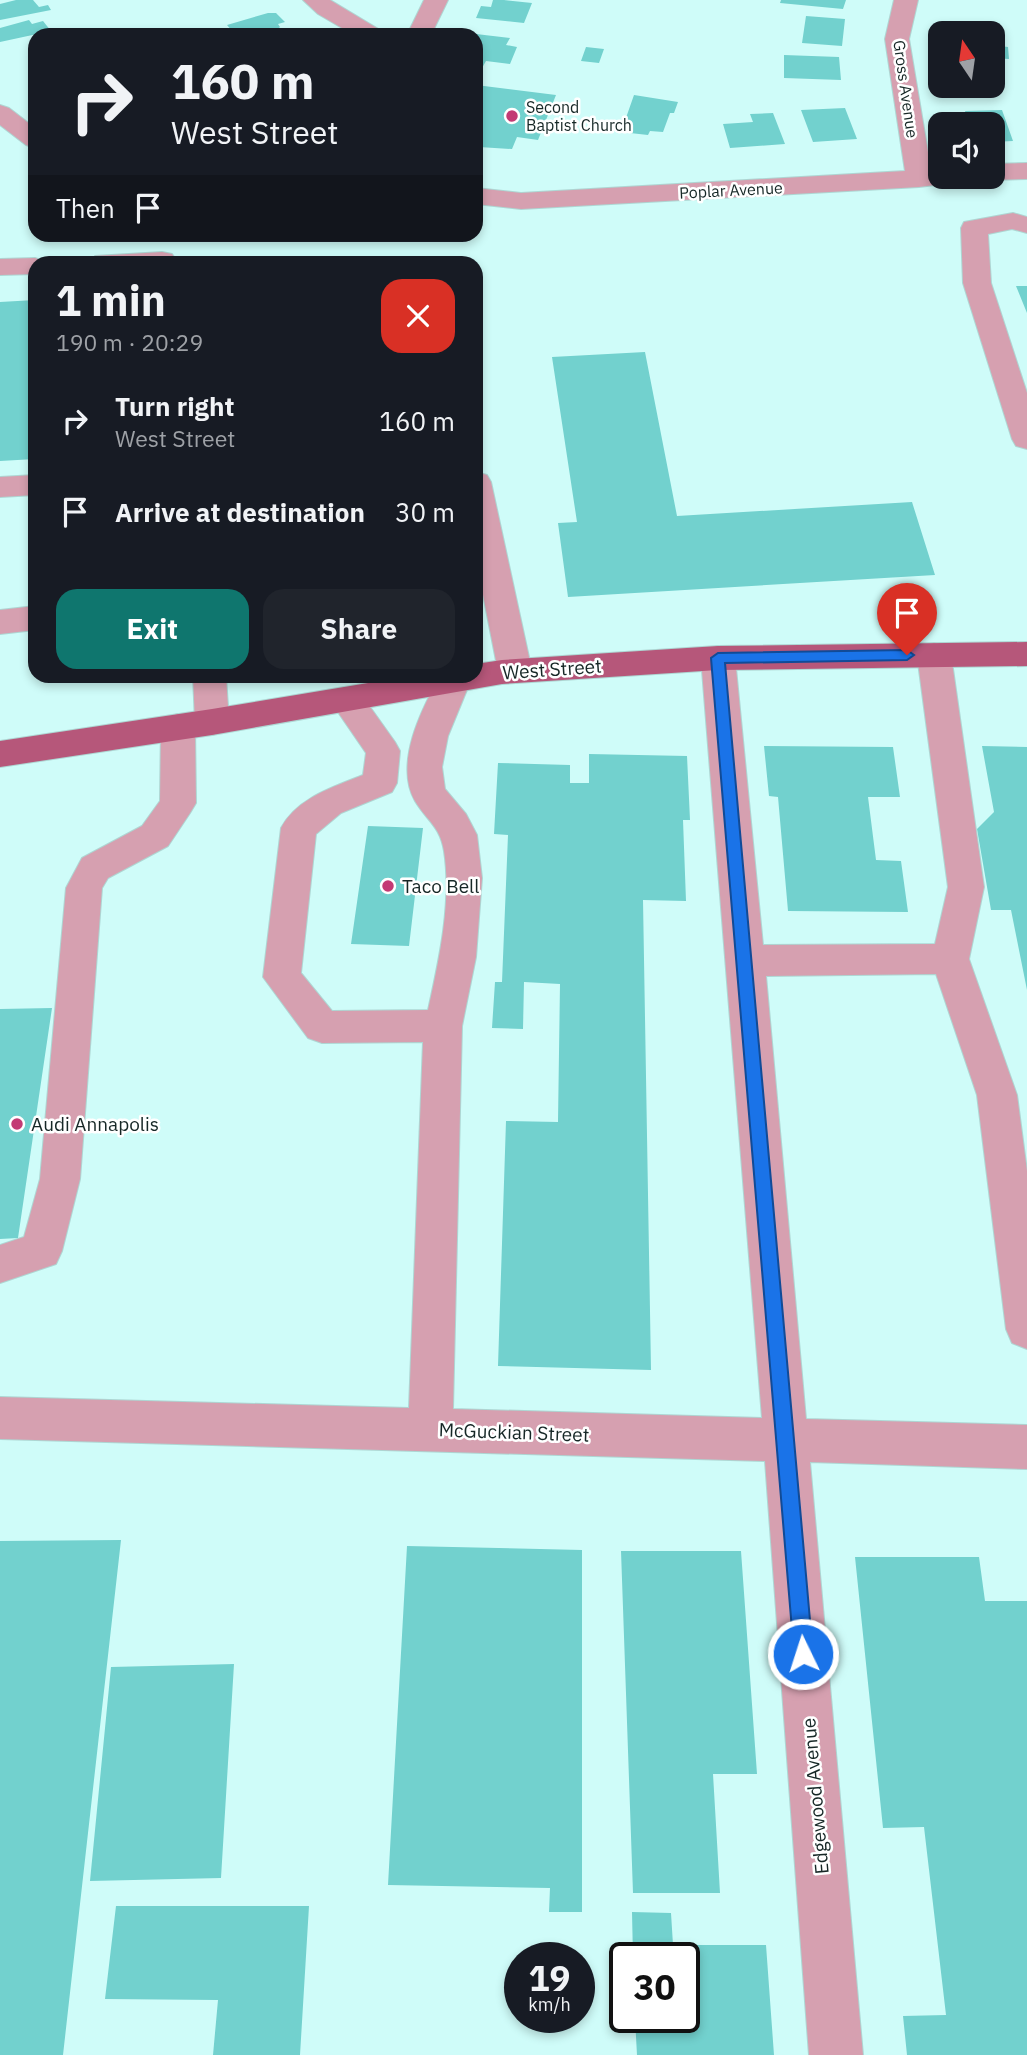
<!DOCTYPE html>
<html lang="en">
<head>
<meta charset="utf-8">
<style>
	:root { --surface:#171b24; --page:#20242c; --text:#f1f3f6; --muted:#9ea1a6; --accent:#0f766e }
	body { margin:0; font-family:"IBM Plex Sans",sans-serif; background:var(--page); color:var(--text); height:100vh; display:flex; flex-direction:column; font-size:26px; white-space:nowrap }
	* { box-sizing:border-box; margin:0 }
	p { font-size:23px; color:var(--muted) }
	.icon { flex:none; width:38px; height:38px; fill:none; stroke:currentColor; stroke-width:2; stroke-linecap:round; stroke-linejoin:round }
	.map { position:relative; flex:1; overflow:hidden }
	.side { position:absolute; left:28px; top:256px; width:455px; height:427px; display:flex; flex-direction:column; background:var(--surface); border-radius:21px; box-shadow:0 4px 10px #0003 }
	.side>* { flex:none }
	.banner { position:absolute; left:28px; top:28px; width:455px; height:214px; border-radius:21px; box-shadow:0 4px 10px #0003; background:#171b24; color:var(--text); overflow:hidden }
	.needle { width:46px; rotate:347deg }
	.controls { position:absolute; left:928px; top:21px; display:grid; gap:14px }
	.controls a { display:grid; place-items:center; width:77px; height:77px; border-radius:14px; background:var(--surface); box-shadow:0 4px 10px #0003; font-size:35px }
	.speed { position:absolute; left:504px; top:1942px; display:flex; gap:14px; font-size:35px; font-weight:700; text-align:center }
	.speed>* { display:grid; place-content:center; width:91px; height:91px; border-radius:50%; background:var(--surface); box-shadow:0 4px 10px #0003; line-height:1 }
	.speed small { font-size:18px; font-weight:400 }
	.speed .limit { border:4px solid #111; border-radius:10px; background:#fff; color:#111 }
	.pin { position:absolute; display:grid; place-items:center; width:60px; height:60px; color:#fff; margin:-72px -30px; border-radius:50% 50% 50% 0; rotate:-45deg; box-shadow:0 0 7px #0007 }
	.pin .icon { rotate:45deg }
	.me { position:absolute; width:77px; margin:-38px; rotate:356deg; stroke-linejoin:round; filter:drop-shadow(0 0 5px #0008) }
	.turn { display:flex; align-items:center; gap:24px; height:147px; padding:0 28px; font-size:32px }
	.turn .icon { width:91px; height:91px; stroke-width:2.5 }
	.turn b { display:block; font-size:49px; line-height:60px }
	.then { display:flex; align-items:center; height:66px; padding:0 28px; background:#0003; gap:14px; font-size:26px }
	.round { display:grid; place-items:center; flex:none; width:74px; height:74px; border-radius:21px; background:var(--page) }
	.head { display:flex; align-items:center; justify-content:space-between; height:119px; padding:0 28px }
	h1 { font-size:42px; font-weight:700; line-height:52px }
	.action { display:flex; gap:14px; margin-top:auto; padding:14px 28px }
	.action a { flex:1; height:80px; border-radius:21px; background:var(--accent); color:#fff; font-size:28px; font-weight:700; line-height:80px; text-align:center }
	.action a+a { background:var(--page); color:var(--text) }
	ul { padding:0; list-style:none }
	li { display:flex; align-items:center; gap:21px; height:91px; padding:0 28px }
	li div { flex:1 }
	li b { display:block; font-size:26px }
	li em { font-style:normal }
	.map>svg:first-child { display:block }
	.building { fill:#72d1ce }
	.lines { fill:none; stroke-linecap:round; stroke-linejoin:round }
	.minor-casing { stroke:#aed6d3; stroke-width:2 }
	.major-casing { stroke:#aed6d3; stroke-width:2 }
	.minor { fill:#d6a0b0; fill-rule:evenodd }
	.major { fill:#b6577a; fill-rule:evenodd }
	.route { fill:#1a73e8; stroke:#114b97; stroke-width:2 }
	.poi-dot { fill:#c33a74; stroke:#fff; stroke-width:2.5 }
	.labels { text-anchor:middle; stroke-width:5; stroke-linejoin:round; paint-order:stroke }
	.far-street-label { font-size:16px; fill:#162726; stroke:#fff }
	.far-poi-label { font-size:16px; fill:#162726; stroke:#fff; text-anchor:start }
	.street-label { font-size:19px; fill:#162726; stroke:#fff }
	.poi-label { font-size:19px; fill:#162726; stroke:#fff; text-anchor:start }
</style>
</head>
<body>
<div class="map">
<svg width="1027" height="2055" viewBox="0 0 1027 2055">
	<rect width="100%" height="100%" fill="#cffcf9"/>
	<!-- building -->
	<path class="building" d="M16,0H33L39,7L48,5L51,10L0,20V4Z
		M493,0H504L532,3L524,23L476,18L481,6L491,7Z
		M781,0H846L843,9L780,3Z
		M268,13H276L285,22L278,24L280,27L278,29L251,34H244L241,30L233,32L227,25Z
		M806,16L845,19L842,46L802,43Z
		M29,20L32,24L43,21L51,31L0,42V28Z
		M476,34L510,38L506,45L517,47L510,64L486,61L482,68L476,67Z
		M992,45L1008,47L1009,59L992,58Z
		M586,47L604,49L599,63L581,61Z
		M784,55L839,57L841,80L784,78Z
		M476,85L556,95L538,140L517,137L512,149L479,147L476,153Z
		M634,95L678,102L674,113H670L663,132L650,131L648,135L621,132Z
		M845,108L857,139L813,142L801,110Z
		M1002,110L1013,141L992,142V124H965L963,121H968L965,111Z
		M773,113L785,144L730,148L723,124L753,122L750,114Z
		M1016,286H1027V313Z
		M35,300V459L0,461V302Z
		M645,352L677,516L912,502L935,575L568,597L558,523L577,522L552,357Z
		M764,746L893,747L900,797H868L876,860L901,861L908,912L788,911L778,797L769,796Z
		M982,746L1027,747V990L1011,910H991L977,829L994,812Z
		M589,754L687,756L690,820H683L686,901L643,900L651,1370L498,1366L506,1121L558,1122L560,984L524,982L523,1029L492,1028L495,982H502L508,835L494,834L498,763L570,765V783H589Z
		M368,826L423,828L409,946L351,944Z
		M52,1008L18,1238L0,1239V1009Z
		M121,1540L63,2055H0V1541Z
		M407,1546L582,1550V1912H549L550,1888L388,1885Z
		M621,1551H741L757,1774H713L720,1893H633Z
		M855,1557H979L985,1601H1027V2055H907L903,2016L946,2015L924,1827L883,1828Z
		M234,1664L221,1878L90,1881L111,1667Z
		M116,1906H309L300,2055H213L218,2000L105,1999Z
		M632,1912L671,1913L673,1945H766L774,2055H637L635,2018H684V1958H633Z"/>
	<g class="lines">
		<!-- minor casing -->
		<g class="minor-casing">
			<path id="minor" d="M303,0H330L380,30L383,35H354L318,14Z
				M424,0H448L431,35H407Z
				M894,0H918L909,39L931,170L940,169V177H955L951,183L919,187L521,209L476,204V188L521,193L905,171L885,39Z
				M0,105L9,108L35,128V148L26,145L0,125Z
				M1027,163V179L992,180L982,177H992V164Z
				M1013,213L1027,217V233L1012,229L988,234L991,283L1027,393V449L1016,446L1012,439L963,283L961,228L964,222Z
				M162,252L172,254L176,260L174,262H91L95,256Z
				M35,258L46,262H35V274L0,275V259Z
				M476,472L487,475L491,482L532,671L527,680L515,683L503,680L498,671L476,559Z
				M35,475V495L0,497V477Z
				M35,606V630L0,634V610Z
				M934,643L946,647L951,655L984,887L969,959L1017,1095L1027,1171V1349L1012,1343L1006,1329L977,1095L936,974L766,976L806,1419L1027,1425V1469L810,1462L863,2055H809L765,1461L0,1439V1397L409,1408L423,1042L322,1043L308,1038L263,977L281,828C297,798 333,787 363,775L366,753L329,699L334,690L346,687L358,690L395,742L400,751L397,783L392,792L341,813L316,834L301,973L332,1011L428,1010C439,960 452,902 444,851C440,826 427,821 415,801C394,764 421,710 440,676H468L471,680L448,736L442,767L445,789L466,814L477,835L482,878L476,957L462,1026L453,1409L762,1418L701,658L706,650L718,646L730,650L735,658L763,945L935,944L948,887L917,655L922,647Z
				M193,676H226L229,722L224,731L212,735L200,731L195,722Z
				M178,714L190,718L195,727L196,803L190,813L168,846L108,878L102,888L80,1179L62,1251L56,1264L0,1283V1245L24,1237L40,1179L66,888L82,858L142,826L160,801L161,727L166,718Z"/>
		</g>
		<!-- major casing -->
		<g class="major-casing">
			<path id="major" d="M1027,642V666L718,670L502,684L212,735L0,767V741L212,709L410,676H476V664L502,660L718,646Z"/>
		</g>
		<!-- minor -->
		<use href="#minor" class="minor"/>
		<!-- major -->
		<use href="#major" class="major"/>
	</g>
	<!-- route -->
	<path class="route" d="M907,650L914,655L907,660L725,663L813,1654L810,1661L803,1663L796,1661L794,1654L711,658L718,653Z"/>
	<!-- markers -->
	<g class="poi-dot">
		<circle cx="512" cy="116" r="7"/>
		<circle cx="388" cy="886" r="7"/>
		<circle cx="17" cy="1124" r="7"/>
	</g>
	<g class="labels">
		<!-- far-street labels -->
		<g class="far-street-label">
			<text transform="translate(906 89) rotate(82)" y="6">Gross Avenue</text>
			<text transform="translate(731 190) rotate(-3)" y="6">Poplar Avenue</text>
		</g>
		<!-- far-poi labels -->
		<g class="far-poi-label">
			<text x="526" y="113">Second<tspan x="526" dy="18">Baptist Church</tspan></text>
		</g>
		<!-- street labels -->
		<g class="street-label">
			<text transform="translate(552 669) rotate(-4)" y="7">West Street</text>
			<text transform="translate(514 1432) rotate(2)" y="7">McGuckian Street</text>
			<text transform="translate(815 1796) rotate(-95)" y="7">Edgewood Avenue</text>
		</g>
		<!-- poi labels -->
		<g class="poi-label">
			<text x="402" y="893">Taco Bell</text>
			<text x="31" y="1131">Audi Annapolis</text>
		</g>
	</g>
</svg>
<div class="controls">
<a><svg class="needle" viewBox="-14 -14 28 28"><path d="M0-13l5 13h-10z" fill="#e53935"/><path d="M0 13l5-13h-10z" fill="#9ea1a6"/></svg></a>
<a><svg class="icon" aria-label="sound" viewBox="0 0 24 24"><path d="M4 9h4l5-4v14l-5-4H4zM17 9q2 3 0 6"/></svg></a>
</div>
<div class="speed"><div>19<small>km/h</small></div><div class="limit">30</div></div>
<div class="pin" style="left:907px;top:655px;background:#d93025"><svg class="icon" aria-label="arrive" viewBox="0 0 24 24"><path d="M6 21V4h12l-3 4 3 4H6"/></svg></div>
<svg class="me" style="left:803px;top:1654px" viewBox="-20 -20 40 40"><circle r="17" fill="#1a73e8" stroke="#fff" stroke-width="3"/><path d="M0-11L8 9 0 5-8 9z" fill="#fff"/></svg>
<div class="banner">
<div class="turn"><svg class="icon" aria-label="right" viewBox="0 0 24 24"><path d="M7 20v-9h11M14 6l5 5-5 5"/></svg><div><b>160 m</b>West Street</div></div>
<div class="then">Then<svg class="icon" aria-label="arrive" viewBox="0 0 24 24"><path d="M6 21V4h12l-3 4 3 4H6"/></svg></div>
</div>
<section class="side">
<div class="head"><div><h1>1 min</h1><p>190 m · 20:29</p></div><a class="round" style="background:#d93025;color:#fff"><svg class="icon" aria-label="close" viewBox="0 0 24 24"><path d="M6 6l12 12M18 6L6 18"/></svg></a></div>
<ul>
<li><svg class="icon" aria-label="right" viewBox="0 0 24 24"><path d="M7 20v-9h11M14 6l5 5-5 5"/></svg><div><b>Turn right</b><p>West Street</p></div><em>160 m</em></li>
<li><svg class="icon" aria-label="arrive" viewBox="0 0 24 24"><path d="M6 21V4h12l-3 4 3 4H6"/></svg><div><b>Arrive at destination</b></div><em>30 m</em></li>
</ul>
<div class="action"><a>Exit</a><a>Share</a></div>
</section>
</div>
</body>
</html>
